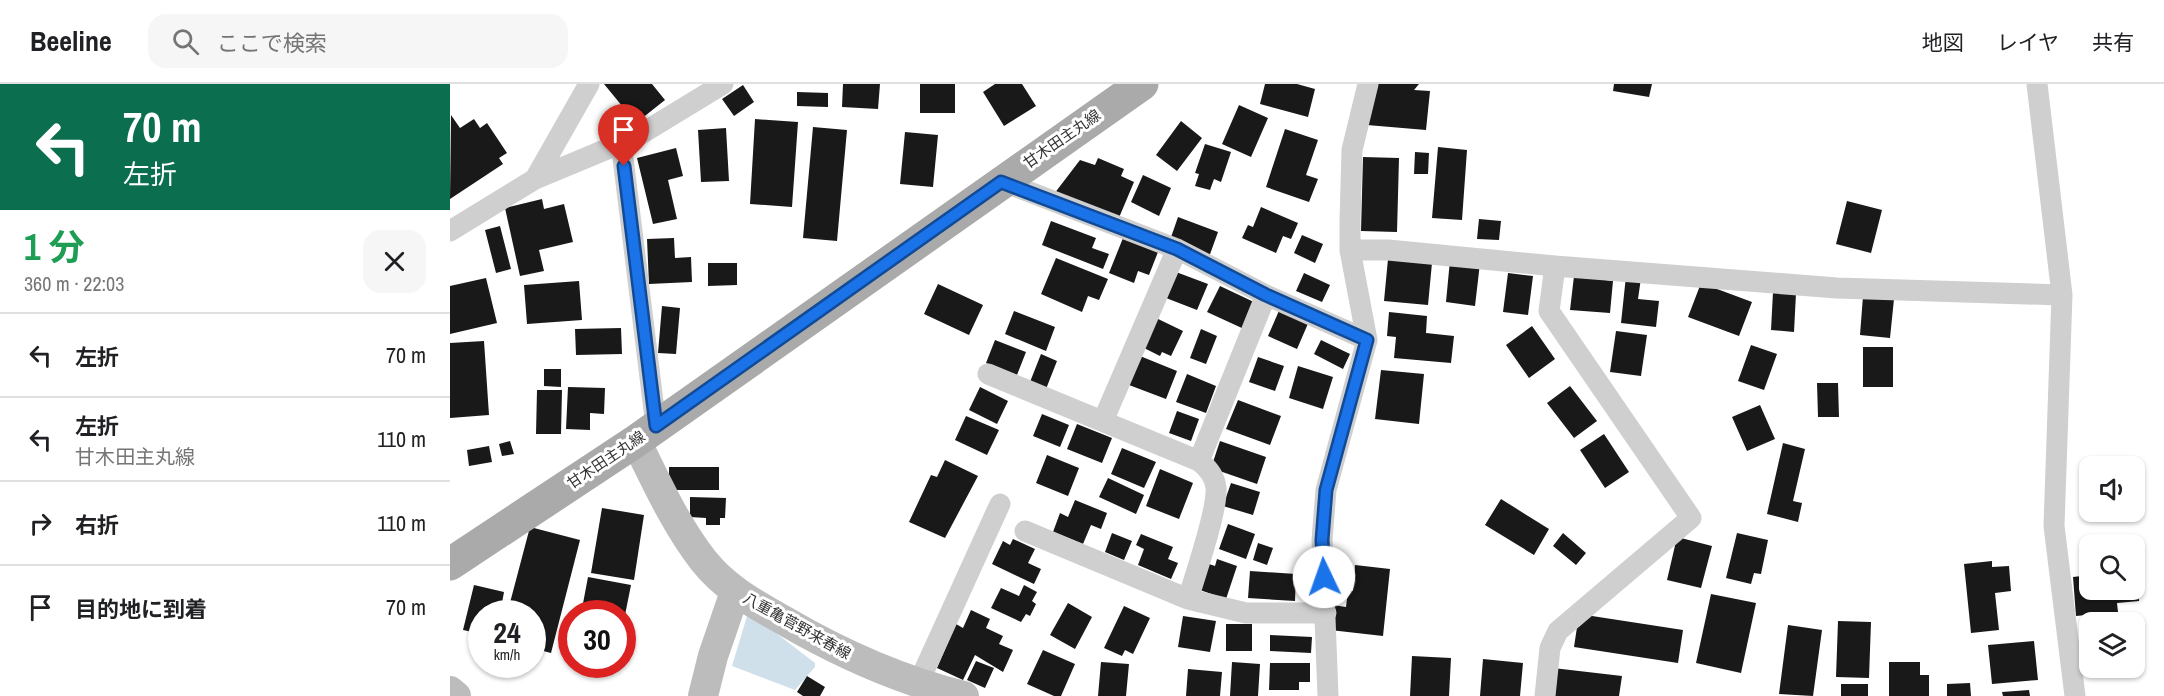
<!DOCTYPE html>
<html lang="ja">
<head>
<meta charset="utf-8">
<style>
	:root { --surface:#fff; --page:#f6f6f6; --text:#202124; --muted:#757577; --line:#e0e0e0 }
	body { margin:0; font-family:"Archivo Narrow","Noto Sans JP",sans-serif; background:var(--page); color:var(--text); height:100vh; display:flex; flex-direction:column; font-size:22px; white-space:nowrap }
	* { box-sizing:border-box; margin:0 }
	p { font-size:20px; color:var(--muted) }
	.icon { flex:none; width:33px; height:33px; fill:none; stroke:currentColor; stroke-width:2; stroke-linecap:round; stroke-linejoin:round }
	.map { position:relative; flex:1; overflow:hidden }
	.details { display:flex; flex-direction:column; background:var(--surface); width:450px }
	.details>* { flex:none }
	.guide { background:#0b6e4f; color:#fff; overflow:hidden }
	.controls { position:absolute; left:1629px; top:372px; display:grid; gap:12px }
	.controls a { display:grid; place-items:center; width:66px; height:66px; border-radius:12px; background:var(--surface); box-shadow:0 2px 4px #0004; font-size:30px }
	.speed { position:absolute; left:18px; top:516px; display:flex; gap:12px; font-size:30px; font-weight:700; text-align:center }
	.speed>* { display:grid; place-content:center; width:78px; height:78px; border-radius:50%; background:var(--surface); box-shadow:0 2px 4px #0004; line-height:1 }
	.speed small { font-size:15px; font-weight:400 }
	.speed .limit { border:9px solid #d22; background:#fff; color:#111 }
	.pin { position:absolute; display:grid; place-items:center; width:51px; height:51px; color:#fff; margin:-62px -26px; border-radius:50% 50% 50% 0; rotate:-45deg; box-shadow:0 0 6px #0007 }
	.pin .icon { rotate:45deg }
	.me { position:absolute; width:66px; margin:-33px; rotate:357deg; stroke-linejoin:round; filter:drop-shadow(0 0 4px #0008) }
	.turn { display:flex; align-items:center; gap:21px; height:126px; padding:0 24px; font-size:27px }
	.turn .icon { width:78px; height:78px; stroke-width:2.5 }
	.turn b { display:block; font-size:42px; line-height:51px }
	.round { display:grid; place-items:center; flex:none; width:63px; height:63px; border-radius:18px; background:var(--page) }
	.headline { display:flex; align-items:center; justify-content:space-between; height:102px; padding:0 24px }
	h1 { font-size:36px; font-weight:700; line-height:45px; color:#1e9e55 }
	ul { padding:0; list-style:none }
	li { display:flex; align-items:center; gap:18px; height:84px; padding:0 24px; border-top:2px solid var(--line) }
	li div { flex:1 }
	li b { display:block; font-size:22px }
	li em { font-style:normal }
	header { display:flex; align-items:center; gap:36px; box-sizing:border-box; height:84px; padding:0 30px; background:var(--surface); border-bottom:2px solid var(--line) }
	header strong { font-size:28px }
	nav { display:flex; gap:33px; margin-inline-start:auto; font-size:21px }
	.search { width:420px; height:54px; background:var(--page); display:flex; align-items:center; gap:15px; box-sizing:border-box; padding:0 21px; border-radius:18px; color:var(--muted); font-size:22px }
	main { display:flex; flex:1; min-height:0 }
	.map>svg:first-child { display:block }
	.water { fill:#d0e0eb }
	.building { fill:#191919 }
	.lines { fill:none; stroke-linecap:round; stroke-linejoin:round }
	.street { stroke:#cfcfcf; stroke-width:21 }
	.secondary { stroke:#bcbcbc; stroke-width:30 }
	.primary { stroke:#aaa; stroke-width:33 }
	.route-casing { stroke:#114b97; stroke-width:15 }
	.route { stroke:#1a73e8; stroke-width:10 }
	.labels { text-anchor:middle; stroke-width:6; stroke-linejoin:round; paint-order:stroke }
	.street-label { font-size:15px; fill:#323232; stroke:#fff }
</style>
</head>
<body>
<header>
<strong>Beeline</strong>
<div class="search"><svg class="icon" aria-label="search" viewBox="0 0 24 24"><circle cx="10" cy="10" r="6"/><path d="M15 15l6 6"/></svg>ここで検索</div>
<nav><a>地図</a><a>レイヤ</a><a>共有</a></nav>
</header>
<main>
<section class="details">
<div class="guide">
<div class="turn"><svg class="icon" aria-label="left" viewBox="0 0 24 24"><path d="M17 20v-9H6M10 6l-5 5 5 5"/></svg><div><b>70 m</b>左折</div></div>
</div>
<div class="headline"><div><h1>1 分</h1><p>360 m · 22:03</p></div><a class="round"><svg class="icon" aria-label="close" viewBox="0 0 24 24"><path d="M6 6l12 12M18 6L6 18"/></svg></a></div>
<ul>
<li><svg class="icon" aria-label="left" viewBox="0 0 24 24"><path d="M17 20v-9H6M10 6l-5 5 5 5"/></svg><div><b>左折</b></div><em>70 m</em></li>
<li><svg class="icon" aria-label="left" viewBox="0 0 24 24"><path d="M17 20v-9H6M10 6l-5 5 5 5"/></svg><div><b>左折</b><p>甘木田主丸線</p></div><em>110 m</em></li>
<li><svg class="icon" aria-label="right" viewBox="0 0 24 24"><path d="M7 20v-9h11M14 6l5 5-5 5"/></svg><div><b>右折</b></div><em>110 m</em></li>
<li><svg class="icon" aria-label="arrive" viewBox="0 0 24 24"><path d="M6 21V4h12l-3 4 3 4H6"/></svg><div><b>目的地に到着</b></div><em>70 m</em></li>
</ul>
</section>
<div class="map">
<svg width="1714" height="612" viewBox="0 0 1714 612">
	<rect width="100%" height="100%" fill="#fff"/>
	<!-- water -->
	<path class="water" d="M297,532H304L365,579V583L345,606L282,582Z"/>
	<!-- building -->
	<path class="building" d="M154,0H202L215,16L186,39Z
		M393,0H430L428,25L392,23Z
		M470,0H505V29H470Z
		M545,0H572L586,22L554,42L533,8Z
		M815,0H847L865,5L858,33L810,20Z
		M922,0H969L964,6L980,7L976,46L917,41Z
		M1164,0H1202L1199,13L1163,7Z
		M293,1L304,18L284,32L272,15Z
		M347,8L378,9V23L347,22Z
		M789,21L818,34L801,73L772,60Z
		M1,31L10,44L24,35L30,44L37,39L57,69L49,74L53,80L0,115Z
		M305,35L348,38L342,123L300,120Z
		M731,37L752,54L727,87L706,71Z
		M363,43L397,46L387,157L353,154Z
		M276,44L279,97L251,98L248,46Z
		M835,45L868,56L856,91L868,95L859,118L816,103Z
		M455,48L488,51L483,103L450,100Z
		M755,60L781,68L771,98L764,95L760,106L745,102L749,90L745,89Z
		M988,63L1017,66L1012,136L982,134Z
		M226,64L233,92L218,96L227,135L203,140L187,74Z
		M965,68L979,69L978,90H964Z
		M913,73L949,74L947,148L911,147Z
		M648,74L674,85L671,92L684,98L668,136L604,110L630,76L645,81Z
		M693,91L721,104L709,132L681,118Z
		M92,115L94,125L114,120L123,158L89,166L94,187L70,192L55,124Z
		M1397,117L1432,126L1421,169L1386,160Z
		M811,123L848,139L841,155L833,152L826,169L792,154L798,141L803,143Z
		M728,133L768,148L759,173L719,159Z
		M1029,135L1051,137L1049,156L1027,155Z
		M601,137L646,154L642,164L659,170L653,185L592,161Z
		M50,142L61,185L46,189L35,146Z
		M852,151L873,160L865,179L844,169Z
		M224,154L225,174L241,173L242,198L199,200L197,155Z
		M673,154L708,168L699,191L688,187L684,199L659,189Z
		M606,174L658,195L649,216L638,212L632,228L591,210Z
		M938,175L982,179L978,221L934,217Z
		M1000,176L1030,179L1025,222L996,218Z
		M258,179H287V201L258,202Z
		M726,188L758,200L747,226L716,214Z
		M854,189L880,201L872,218L846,207Z
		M1058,189L1083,192L1078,231L1053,228Z
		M1124,192L1163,197L1160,229L1120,226Z
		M1176,192L1191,194L1188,215L1209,217L1206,243L1171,239Z
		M36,194L47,239L0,250V202Z
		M129,197L132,236L77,240L74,201Z
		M1251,199L1302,218L1289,252L1238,233Z
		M488,200L533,221L519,251L474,230Z
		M770,202L806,219L794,245L757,228Z
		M1323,208L1346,209L1344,248L1321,246Z
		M1413,212L1444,215L1440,254L1410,251Z
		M212,222L230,224L226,270L208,269Z
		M831,222L860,235L847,265L818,252Z
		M564,227L605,243L596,267L555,250Z
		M939,228L977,232L976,249L1004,252L1001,279L944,274L946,253L937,252Z
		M704,233L733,247L721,272L712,268L710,272L690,262Z
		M1082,242L1105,275L1079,294L1056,261Z
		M171,244L172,270L126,271L125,245Z
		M751,245L767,252L756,280L740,274Z
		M1166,247L1197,251L1191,292L1160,288Z
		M545,256L576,268L567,291L536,279Z
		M871,256L900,270L893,285L864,270Z
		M34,257L39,331L0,334V259Z
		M1301,261L1327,270L1314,306L1288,297Z
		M1413,263H1443V303H1413Z
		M591,270L607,277L596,305L580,298Z
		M690,272L727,287L716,315L679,301Z
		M808,273L834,282L825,307L799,298Z
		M848,282L883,293L873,325L839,314Z
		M94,285H111V303L94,302Z
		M931,286L974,290L969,340L925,335Z
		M737,290L766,302L756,329L726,318Z
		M1367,299H1388L1389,333H1368Z
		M1120,302L1147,337L1124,354L1097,319Z
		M118,303L155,304L154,330L140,329V346L116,345Z
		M530,303L558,317L547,340L519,326Z
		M87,306H112L111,350H86Z
		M788,316L831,332L820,361L776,345Z
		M1310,321L1325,355L1297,367L1282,333Z
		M727,327L749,335L741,357L719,349Z
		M592,330L619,341L610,363L583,352Z
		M516,332L549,346L537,371L505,356Z
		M627,340L662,354L652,379L617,365Z
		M1154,350L1179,388L1155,404L1130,366Z
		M60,357L64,370L52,372L49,360Z
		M770,357L816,373L807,400L761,384Z
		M1333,359L1355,365L1343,417L1352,419L1348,438L1317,430Z
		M39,362L42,378L19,382L17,366Z
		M672,364L706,378L694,404L661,390Z
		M597,371L629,384L618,412L586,399Z
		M495,376L528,392L495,454L459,438L481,391L487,393Z
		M219,383H269V406H219Z
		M710,385L743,399L729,435L696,422Z
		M658,394L694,411L686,430L649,413Z
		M781,399L810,408L803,431L773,422Z
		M240,413L276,414L275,434H270V441H256V434L240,433Z
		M1051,415L1099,445L1084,471L1035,441Z
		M625,416L657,429L651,445L641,441L633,460L603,448L610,429L618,433Z
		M152,424L194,431L184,496L141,489Z
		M778,440L805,450L796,475L769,465Z
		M80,443L130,456L101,569L82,564V530H57Z
		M662,449L682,457L674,476L655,468Z
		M1113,449L1136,469L1126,481L1103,462Z
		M1287,449L1318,456L1311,490L1304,489L1301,500L1276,494Z
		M691,450L723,463L718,475L728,479L721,495L688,481L694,465L686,461Z
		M1227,453L1262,462L1251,504L1217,496Z
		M563,455L585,465L578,479L591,485L584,500L542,480L553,457L560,461Z
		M808,459L823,464L817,481L803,476Z
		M767,475L787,482L776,515L747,505L756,479L765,482Z
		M1542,477V483L1559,482L1561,507L1545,509L1549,546L1521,549L1514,480Z
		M905,481L940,485L933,552L880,546L883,521L896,523L898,506L903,507Z
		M800,487L846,490L845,517L798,514Z
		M1684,487H1687L1689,517L1667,519L1668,528L1626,532L1623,493L1640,491V506H1684Z
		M138,493L181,501L174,536L172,530H131Z
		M24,501L54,508L50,530H32V550L13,546Z
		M574,501L587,508L582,517L586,520L580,532L576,530L571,538L541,524L551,504L569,512Z
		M1261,510L1306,519L1291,589L1246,579Z
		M618,519L642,533L625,565L600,551Z
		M674,522L700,534L683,570L675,566L672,572L654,564Z
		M521,526L540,535L536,544L553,552L549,560L563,566L553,588L525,571L513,596L487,584L506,540L513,544Z
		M1129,530L1233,546L1228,579L1124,563Z
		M733,532L766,537L760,568L728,563Z
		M1388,537L1421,538L1419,594L1386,593Z
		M776,540H802V567H776Z
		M1338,541L1372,546L1363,612L1329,610Z
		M820,551L862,553L861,569L820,567Z
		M1584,557L1588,596L1542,600L1538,561Z
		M593,566L625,580L611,612H604L577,600Z
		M962,572L1001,574L999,612H960Z
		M1033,575L1073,579L1070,612H1030Z
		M526,577L544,584L535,604L517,596Z
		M651,578L679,580L676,612H648Z
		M782,578L810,580L808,612H780Z
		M1439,578H1470V591H1479V612H1439Z
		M820,579H860V598H849V606H819Z
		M1103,584L1172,592L1169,612H1100Z
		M738,585L772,588L770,612H736Z
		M357,592L375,603L370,612H353L347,608Z
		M1520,599L1521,612H1497V600Z
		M1391,600H1418V612H1391Z
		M1579,606L1580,612H1553L1552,608Z"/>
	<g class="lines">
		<!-- street -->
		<path class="street" d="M1587,0L1612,211L1604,442L1625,612
			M171,58L206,342
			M85,95L139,0
			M551,97L727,165L816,211L917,256
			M0,147L85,95L186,53L273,0
			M900,166H938L1105,182L1099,227L1241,434L1108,547L1100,564L1095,612
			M1105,182L1387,204L1612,211
			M538,290L749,377C758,384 765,392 766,404C768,425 745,492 738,515
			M653,337L727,165
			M749,377L816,211
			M575,447L738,515L796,529H876
			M468,600L550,420
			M878,612L872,456L876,406L917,256L900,166V137L902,66L918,0"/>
		<!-- secondary -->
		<path class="secondary" d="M186,357C206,397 225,440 253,476C275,504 303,519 333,536C391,570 449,596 514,612
			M0,607L6,612
			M253,612L263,572L285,508"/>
		<!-- primary -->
		<path class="primary" d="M0,480L186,357L692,0"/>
	</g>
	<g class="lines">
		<!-- route casing -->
		<g class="route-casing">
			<path id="route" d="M174,82L206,342L551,98L727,165L816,211L917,256L876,406L872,456L874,493"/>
		</g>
		<!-- route -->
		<use href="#route" class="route"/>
	</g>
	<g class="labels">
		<!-- street labels -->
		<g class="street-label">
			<text transform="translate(612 55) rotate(-35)" y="5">甘木田主丸線</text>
			<text transform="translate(156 376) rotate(-34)" y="5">甘木田主丸線</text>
			<text transform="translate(347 542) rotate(29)" y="5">八重亀菅野来春線</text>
		</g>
	</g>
</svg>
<div class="controls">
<a><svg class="icon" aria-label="sound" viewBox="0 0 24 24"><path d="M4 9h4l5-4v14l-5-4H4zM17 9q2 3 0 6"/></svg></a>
<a><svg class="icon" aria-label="search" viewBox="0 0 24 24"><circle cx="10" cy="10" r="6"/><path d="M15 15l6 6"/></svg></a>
<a><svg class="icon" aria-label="layers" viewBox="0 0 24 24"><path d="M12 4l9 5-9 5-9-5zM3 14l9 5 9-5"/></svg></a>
</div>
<div class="speed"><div>24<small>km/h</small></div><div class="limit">30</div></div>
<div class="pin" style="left:174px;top:82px;background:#d93025"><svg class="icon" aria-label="arrive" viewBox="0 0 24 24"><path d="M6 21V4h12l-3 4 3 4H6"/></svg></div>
<svg class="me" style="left:874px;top:493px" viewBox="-20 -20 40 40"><circle r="19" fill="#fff"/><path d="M0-13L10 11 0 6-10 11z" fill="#1a73e8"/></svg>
</div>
</main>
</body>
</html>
